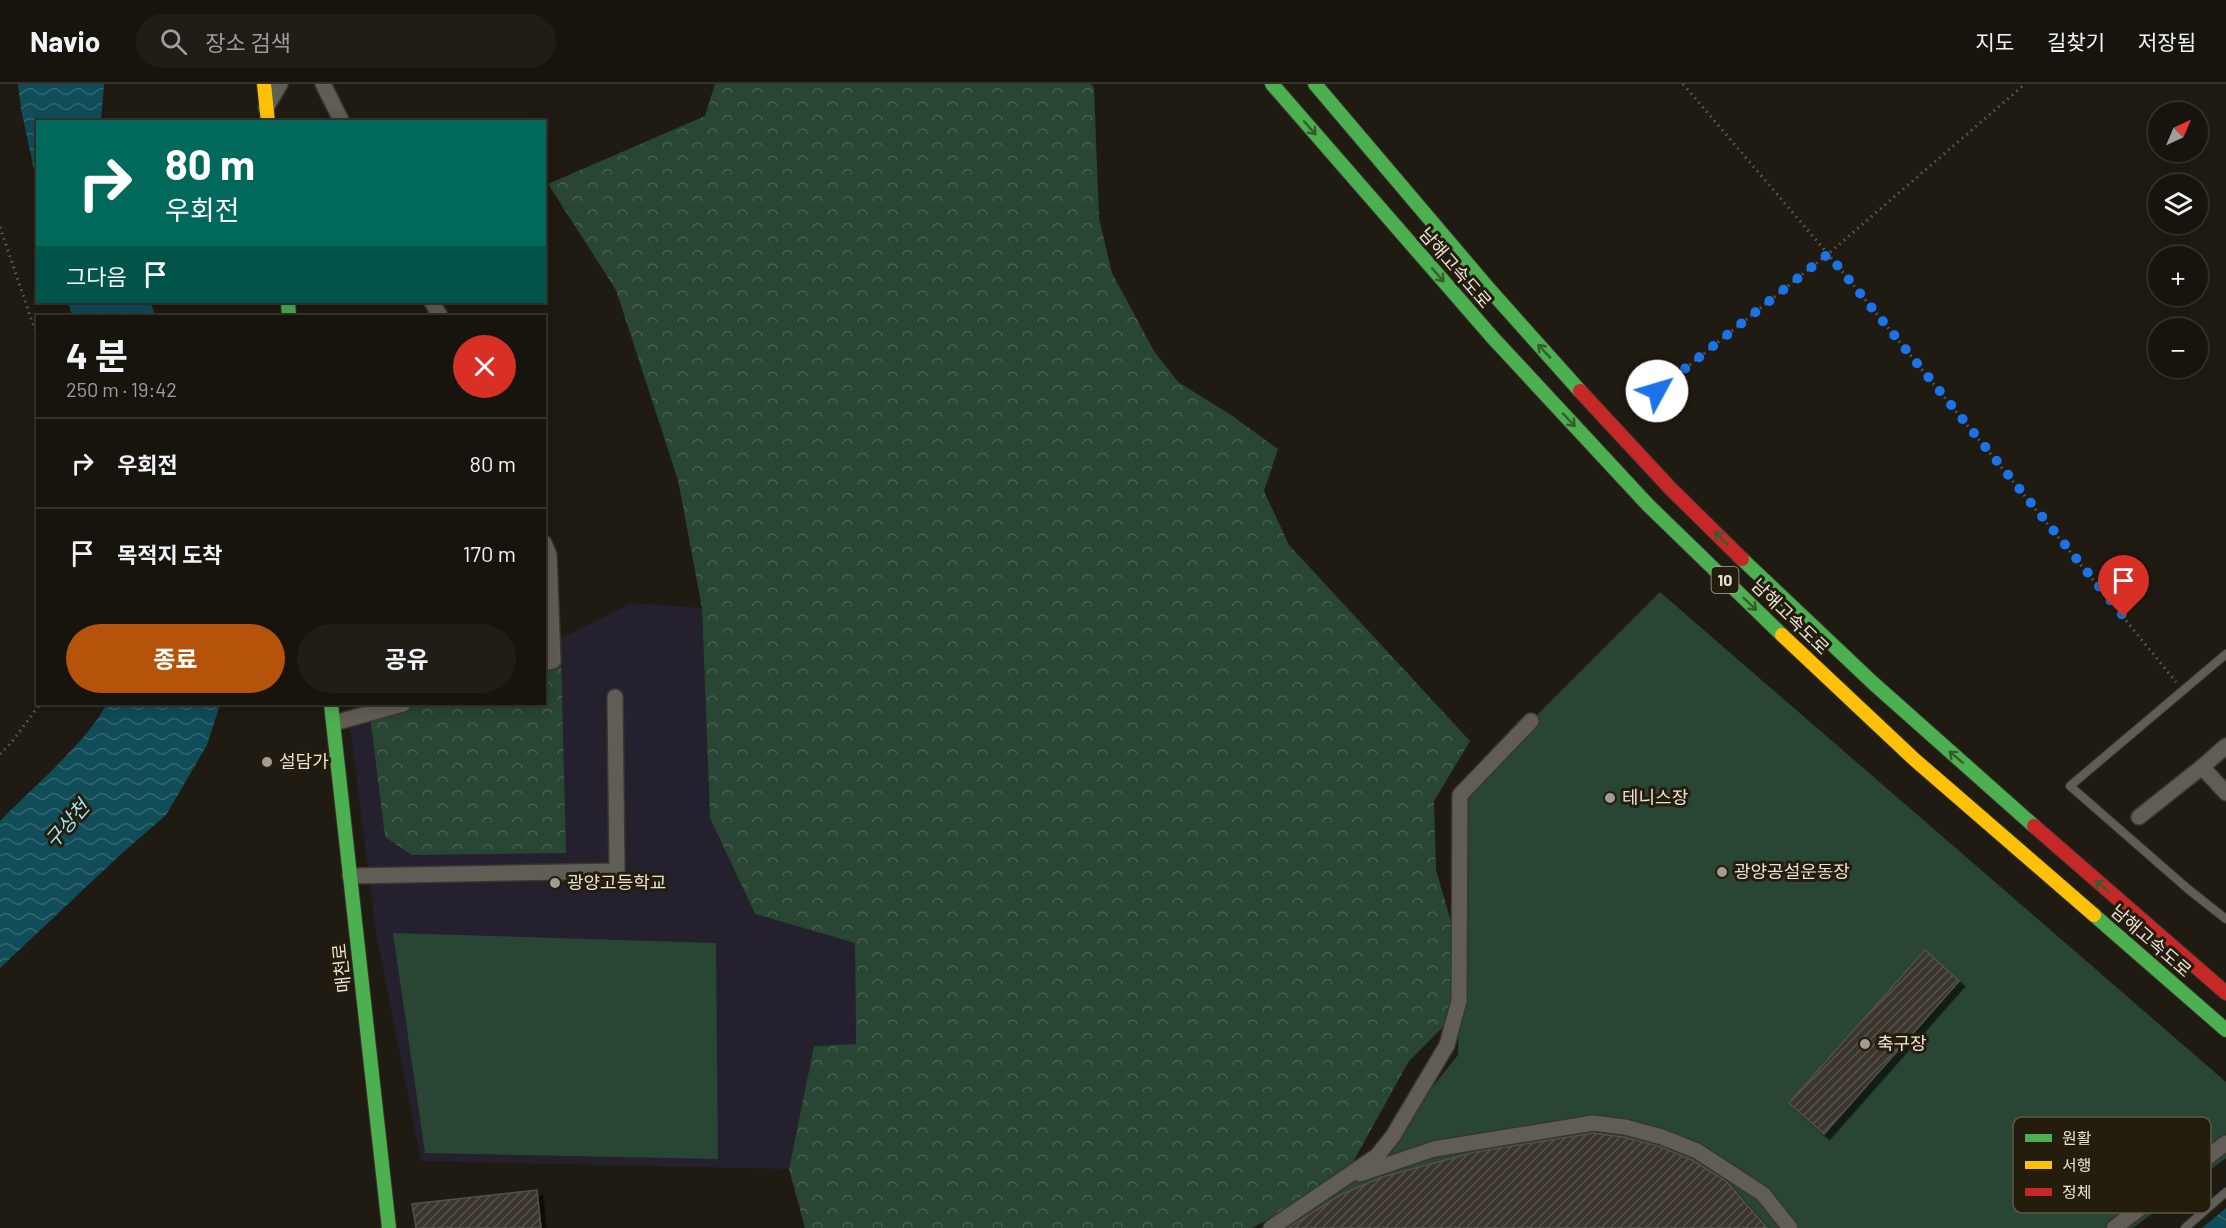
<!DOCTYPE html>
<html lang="ko">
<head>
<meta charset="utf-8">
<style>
	:root { --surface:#17140e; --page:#201d17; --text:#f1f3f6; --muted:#9e9e9e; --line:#36332e; --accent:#b45309 }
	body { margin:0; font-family:Barlow,"Noto Sans KR",sans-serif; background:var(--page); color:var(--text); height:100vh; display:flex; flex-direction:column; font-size:22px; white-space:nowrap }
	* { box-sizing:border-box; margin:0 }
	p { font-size:20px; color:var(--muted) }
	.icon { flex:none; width:33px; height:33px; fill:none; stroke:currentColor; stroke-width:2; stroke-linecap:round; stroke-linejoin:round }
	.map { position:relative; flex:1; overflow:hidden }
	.panel { position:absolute; left:36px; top:231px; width:510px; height:390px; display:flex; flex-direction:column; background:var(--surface); border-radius:0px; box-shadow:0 3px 15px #0003,0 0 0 2px var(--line) }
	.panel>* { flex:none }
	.banner { position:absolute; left:36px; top:36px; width:510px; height:183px; border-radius:0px; box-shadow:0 3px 15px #0003,0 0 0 2px var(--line); background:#00695c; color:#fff; overflow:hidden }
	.needle { width:39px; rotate:44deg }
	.tools { position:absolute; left:2148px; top:18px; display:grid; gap:12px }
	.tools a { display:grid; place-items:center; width:60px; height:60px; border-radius:50%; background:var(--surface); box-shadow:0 3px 15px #0003,0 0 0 2px var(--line); font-size:30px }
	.pin { position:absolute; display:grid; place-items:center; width:51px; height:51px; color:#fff; margin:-62px -26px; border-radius:50% 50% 50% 0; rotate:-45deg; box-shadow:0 0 6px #0007 }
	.pin .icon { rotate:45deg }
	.me { position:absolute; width:66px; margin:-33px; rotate:51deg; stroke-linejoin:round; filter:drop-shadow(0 0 4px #0008) }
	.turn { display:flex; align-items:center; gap:21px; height:126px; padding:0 30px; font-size:27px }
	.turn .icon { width:78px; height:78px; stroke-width:2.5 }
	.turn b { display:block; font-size:42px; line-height:51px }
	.then { display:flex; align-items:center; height:57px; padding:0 30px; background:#0003; gap:12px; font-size:22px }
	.round { display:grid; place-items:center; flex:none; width:63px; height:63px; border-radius:32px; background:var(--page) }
	.overview { display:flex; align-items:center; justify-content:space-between; height:102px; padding:0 30px }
	h1 { font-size:36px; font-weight:700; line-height:45px }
	.button { display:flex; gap:12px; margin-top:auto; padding:12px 30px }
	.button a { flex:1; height:69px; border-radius:36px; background:var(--accent); color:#fff; font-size:24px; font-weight:700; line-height:69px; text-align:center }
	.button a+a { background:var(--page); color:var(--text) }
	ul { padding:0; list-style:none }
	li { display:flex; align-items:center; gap:18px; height:90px; padding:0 30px; border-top:2px solid var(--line) }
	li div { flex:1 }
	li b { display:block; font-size:22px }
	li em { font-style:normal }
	header { display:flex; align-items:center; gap:36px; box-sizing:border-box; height:84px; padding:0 30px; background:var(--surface); border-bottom:2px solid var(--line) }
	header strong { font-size:28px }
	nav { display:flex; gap:33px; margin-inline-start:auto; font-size:21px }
	.search { width:420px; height:54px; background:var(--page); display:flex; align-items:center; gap:15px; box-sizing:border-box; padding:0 21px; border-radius:33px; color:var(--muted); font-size:22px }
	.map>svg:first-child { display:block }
	.education { fill:#25202d }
	.forest { fill:url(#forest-crowns) }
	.garden { fill:#294533 }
	.water { fill:url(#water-waves) }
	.building { fill:url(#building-hatch); stroke:#545048; stroke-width:1.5; filter:url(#shadow) }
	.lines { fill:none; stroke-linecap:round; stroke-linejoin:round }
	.lane-casing { stroke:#39352f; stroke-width:10 }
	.street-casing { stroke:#39352f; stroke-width:18 }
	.fast-casing { stroke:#39352f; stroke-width:16 }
	.slow-casing { stroke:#39352f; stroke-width:16 }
	.jam-casing { stroke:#39352f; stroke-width:16 }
	.path { stroke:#605c57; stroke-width:3; stroke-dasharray:1.5 4.5; stroke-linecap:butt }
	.lane { stroke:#605c56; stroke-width:8 }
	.street { stroke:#605c56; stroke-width:15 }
	.fast { stroke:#4caf50; stroke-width:14 }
	.slow { stroke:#ffc107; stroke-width:14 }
	.jam { stroke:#c62828; stroke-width:14 }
	.oneway { stroke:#365e2b }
	.route { stroke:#1a73e8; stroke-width:10; stroke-dasharray:0 18 }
	.poi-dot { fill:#a29c93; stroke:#241c0d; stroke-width:2 }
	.labels { text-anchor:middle; stroke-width:6; stroke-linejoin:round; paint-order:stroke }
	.shield { fill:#241c0d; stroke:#ada79c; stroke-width:1.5 }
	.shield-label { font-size:16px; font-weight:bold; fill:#e8e2d9 }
	.street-label { font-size:18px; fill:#e8e2d9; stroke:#241c0d }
	.poi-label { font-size:18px; fill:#e8e2d9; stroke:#241c0d; text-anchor:start }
	.water-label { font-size:20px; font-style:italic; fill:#9ce6fa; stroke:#241c0d }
	.key { fill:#241c0d; stroke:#5f574a; stroke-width:1.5 }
	.key-label { font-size:16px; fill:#e8e2d9 }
</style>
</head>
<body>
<header>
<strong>Navio</strong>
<div class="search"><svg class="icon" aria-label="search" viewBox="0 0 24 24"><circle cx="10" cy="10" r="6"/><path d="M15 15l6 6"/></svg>장소 검색</div>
<nav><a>지도</a><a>길찾기</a><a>저장됨</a></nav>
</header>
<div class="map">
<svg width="2226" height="1144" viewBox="0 0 2226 1144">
	<defs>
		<pattern id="forest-crowns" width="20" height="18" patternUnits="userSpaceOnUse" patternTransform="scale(1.5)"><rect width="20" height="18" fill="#294533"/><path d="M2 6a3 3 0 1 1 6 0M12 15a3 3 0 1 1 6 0" fill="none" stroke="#486050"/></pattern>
		<pattern id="water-waves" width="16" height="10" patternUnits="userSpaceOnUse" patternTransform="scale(1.5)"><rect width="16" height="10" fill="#104d59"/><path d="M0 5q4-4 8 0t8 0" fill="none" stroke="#336670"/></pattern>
		<pattern id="building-hatch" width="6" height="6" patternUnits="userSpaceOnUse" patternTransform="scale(1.5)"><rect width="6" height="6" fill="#3a362f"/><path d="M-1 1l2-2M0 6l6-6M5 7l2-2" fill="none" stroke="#56534d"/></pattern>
		<filter id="shadow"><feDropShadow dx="5.5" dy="5.5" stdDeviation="0" flood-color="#0009"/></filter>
	</defs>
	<rect width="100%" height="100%" fill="#1f1b12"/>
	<!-- education -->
	<path class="education" d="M632,519L702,524L710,734L755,830L855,859L856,960L814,962L789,1085L421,1077L375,843L349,635L544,620L545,559L574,548Z"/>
	<!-- forest -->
	<path class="forest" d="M715,0H1091L1094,4L1099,134L1112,189L1154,267L1178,298L1231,331L1278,365L1264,407L1289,461L1470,657L1434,717L1436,786L1459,865L1455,931L1409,977L1343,1096L1252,1144H805L789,1085L814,962L856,960L855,859L755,830L710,734L702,524L678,396L616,206L548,100L705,32Z
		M561,569L566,769L412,771L385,753L369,623L380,620H544L545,574Z"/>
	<!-- garden -->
	<path class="garden" d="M1660,508L2226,998V1074L2133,1144H1269L1360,1093L1458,971L1460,711L1531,637Z
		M393,849L716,859L718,1075L425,1069Z"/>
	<!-- water -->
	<path class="water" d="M18,0H104L101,37L38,38L37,100L21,25Z
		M68,218H150L156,232H72Z
		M106,620H220L207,661L166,731L120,771L0,884V737C26,710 94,651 106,620Z
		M2226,1124V1144H2202Z"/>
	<!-- building -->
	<path class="building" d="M1925,866L1959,897L1824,1050L1789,1019Z
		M1593,1049L1623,1053L1659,1062L1692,1076L1726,1097L1767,1144H1288L1342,1110L1382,1093L1475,1068Z
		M537,1106L541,1144H416L412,1120Z"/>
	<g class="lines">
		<!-- lane casing -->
		<g class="lane-casing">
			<path id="lane" d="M2226,570L2070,702L2188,805L2226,835
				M2185,1144L2226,1108"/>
		</g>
		<!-- street casing -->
		<g class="street-casing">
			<path id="street" d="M323,0L342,38
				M266,24L280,0
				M432,218L440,232
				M544,459L549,471L553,577L544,579
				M334,639L403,620
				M2226,662L2202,683L2226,709
				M2139,733L2202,683
				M350,792L617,787L615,613
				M1360,1090L1434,1065L1593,1039L1625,1043L1662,1053L1697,1067L1763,1110L1790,1144
				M1271,1144L1377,1072L1393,1052L1447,961L1459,917L1460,711L1531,637
				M2114,1144L2226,1059"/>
		</g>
		<!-- fast casing -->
		<g class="fast-casing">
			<path id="fast" d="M1272,0L1493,254L1648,421L1782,551
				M1315,0L1489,205L1580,307
				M288,218L289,232
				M1742,475L1873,599L2034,742
				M331,620L389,1144
				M2094,831L2226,946"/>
		</g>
		<!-- slow casing -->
		<g class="slow-casing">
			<path id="slow" d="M264,0L268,38
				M1782,551L1915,676L2094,831"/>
		</g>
		<!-- jam casing -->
		<g class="jam-casing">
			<path id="jam" d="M1580,307L1670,404L1742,475
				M2034,742L2226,909"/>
		</g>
		<!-- path -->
		<path class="path" d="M1683,0L1828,170L2176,598
			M0,143L38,255
			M1657,307L1828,170L2025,0
			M0,670L11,659L40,620"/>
		<!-- lane -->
		<use href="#lane" class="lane"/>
		<!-- street -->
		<use href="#street" class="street"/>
		<!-- fast -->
		<use href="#fast" class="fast"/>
		<!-- slow -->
		<use href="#slow" class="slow"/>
		<!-- jam -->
		<use href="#jam" class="jam"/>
	</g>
	<!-- one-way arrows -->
	<defs><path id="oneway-shaft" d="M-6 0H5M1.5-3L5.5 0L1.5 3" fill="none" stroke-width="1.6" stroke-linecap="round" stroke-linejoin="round" transform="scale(1.5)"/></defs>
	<g class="oneway">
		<use href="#oneway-shaft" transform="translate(1310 44) rotate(49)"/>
		<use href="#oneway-shaft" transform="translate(1438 191) rotate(49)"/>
		<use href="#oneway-shaft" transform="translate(1544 267) rotate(-133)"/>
		<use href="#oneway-shaft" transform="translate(1569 336) rotate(47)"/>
		<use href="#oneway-shaft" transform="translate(1721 454) rotate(-135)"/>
		<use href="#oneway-shaft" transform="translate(1750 520) rotate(44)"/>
		<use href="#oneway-shaft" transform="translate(1956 673) rotate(-139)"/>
		<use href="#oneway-shaft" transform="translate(2102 802) rotate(-139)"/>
	</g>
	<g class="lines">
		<!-- route -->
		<path class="route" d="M1657,307L1828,170L2124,533"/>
	</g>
	<!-- markers -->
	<g class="poi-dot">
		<circle cx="267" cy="678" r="6"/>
		<circle cx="1610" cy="714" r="6"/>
		<circle cx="1722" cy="788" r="6"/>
		<circle cx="555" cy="799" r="6"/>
		<circle cx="1865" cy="960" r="6"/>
	</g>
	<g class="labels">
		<!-- shield labels -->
		<rect class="shield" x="1711.5" y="483" width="27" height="26" rx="4.5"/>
		<g class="shield-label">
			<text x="1725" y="502">10</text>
		</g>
		<!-- street labels -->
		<g class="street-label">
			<text transform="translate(1455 184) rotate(49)" y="6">남해고속도로</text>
			<text transform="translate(1790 533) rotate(44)" y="6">남해고속도로</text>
			<text transform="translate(2151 857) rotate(41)" y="6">남해고속도로</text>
			<text transform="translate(342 884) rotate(-96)" y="6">매천로</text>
		</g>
		<!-- poi labels -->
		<g class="poi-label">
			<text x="279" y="684">설담가</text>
			<text x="1622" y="720">테니스장</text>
			<text x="1734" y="794">광양공설운동장</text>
			<text x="567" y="805">광양고등학교</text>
			<text x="1877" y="966">축구장</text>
		</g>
		<!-- water labels -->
		<g class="water-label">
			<text transform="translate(67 740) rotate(-49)" y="7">구상천</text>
		</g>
	</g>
	<!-- legend -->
	<rect x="2013" y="1033" width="198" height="96" rx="9" class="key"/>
	<rect x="2025" y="1050" width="27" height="8" fill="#4caf50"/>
	<rect x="2025" y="1077" width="27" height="8" fill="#ffc107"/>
	<rect x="2025" y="1104" width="27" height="8" fill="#c62828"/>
	<g class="key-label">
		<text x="2062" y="1060">원활</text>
		<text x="2062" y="1087">서행</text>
		<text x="2062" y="1114">정체</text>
	</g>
</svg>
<div class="tools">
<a><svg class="needle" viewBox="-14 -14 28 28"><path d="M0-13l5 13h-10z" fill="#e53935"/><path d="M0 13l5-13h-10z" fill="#9e9e9e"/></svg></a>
<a><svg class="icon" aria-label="layers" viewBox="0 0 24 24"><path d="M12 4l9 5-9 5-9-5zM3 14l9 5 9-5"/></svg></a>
<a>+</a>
<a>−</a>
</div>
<div class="pin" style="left:2124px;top:533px;background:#d93025"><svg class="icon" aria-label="arrive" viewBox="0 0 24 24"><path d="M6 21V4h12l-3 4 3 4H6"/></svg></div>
<svg class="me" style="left:1657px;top:307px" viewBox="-20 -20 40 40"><circle r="19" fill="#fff"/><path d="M0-13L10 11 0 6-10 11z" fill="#1a73e8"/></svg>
<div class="banner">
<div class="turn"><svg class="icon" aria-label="right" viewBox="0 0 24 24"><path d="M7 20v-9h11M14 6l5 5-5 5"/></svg><div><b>80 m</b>우회전</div></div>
<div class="then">그다음<svg class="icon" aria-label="arrive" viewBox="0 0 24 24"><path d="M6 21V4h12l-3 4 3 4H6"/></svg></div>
</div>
<section class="panel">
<div class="overview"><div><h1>4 분</h1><p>250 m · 19:42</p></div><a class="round" style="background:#d93025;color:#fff"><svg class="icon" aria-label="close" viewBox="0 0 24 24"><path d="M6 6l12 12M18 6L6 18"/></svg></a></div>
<ul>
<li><svg class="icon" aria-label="right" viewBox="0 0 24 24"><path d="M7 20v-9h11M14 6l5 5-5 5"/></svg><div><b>우회전</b></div><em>80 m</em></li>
<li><svg class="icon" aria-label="arrive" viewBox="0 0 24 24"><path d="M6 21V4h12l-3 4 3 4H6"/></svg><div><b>목적지 도착</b></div><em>170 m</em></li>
</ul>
<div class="button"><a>종료</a><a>공유</a></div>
</section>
</div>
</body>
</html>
